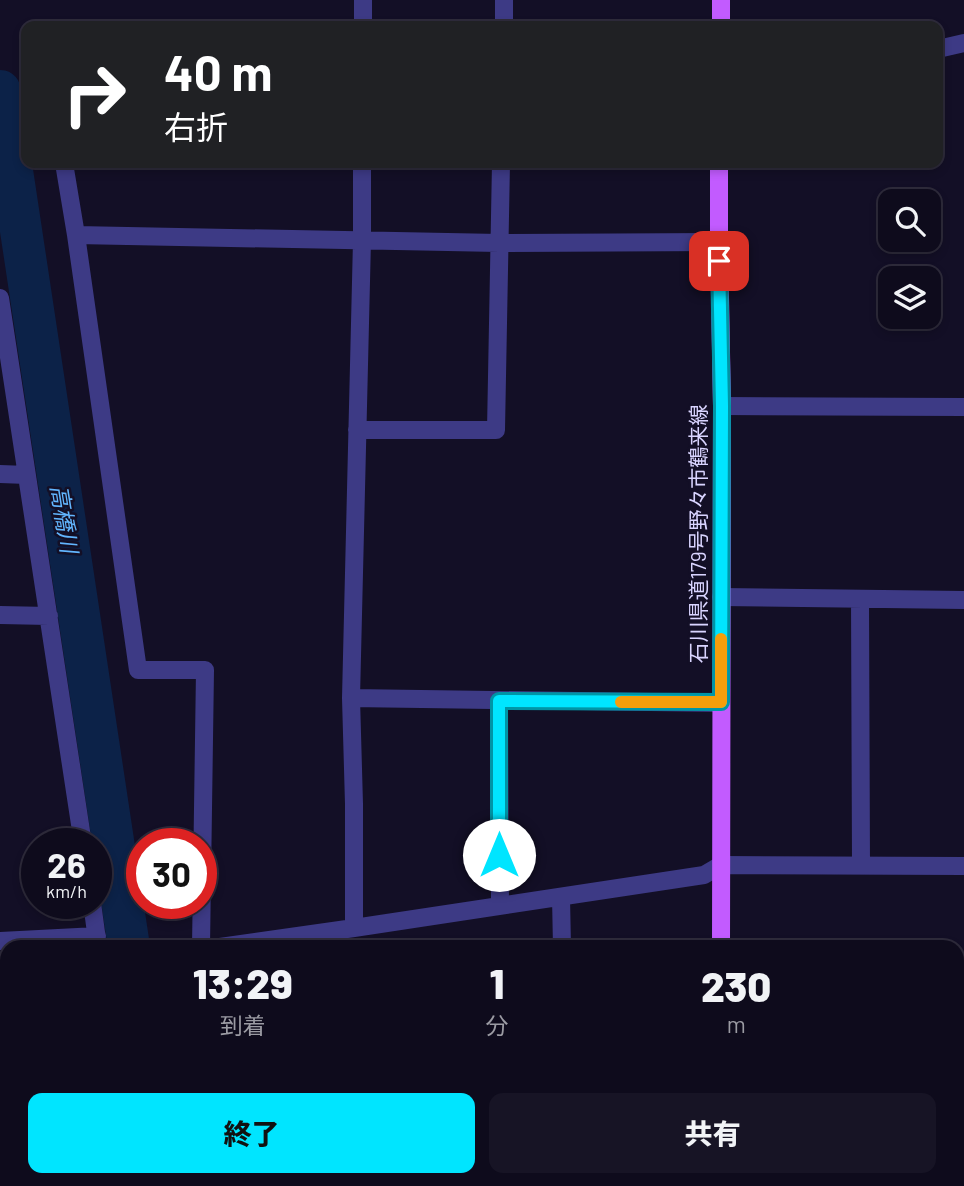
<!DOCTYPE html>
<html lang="ja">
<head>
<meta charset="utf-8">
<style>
	:root { --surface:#0e0b1c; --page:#171425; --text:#f1f3f6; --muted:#9b9ba3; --line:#2e2b3b; --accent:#00e5ff }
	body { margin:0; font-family:Barlow,"Noto Sans JP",sans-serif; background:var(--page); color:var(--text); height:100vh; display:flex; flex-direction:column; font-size:26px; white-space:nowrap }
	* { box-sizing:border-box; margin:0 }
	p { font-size:23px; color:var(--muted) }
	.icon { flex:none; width:38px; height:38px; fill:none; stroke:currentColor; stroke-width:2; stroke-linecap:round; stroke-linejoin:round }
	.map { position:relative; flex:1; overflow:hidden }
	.sheet { position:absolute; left:0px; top:940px; width:964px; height:247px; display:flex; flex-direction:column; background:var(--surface); border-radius:21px 21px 0 0; box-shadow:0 4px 10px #0003,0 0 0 2px var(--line) }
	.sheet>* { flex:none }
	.banner { position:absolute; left:21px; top:21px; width:922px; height:147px; border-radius:14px; box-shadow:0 4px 10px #0003,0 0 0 2px var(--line); background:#202124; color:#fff; overflow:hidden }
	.buttons { position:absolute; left:878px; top:189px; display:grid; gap:14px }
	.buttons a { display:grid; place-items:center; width:63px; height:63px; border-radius:14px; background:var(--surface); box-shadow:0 4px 10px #0003,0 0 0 2px var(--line); font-size:35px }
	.speed { position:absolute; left:21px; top:828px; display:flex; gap:14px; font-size:35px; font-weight:700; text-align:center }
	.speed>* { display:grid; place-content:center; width:91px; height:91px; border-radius:50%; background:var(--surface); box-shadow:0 4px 10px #0003,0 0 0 2px var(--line); line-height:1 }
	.speed small { font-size:18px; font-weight:400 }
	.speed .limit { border:10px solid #d22; background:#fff; color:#111 }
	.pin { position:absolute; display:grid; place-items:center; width:60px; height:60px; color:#fff; margin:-30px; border-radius:14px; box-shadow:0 4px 10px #0006 }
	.me { position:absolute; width:77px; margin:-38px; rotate:0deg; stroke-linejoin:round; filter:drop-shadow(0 0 5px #0008) }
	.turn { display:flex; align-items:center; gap:24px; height:147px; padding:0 28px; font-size:32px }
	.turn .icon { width:91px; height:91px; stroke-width:2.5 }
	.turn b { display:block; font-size:49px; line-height:60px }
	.eta { display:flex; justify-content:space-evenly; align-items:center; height:119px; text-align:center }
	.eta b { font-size:42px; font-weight:800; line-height:49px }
	.action { display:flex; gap:14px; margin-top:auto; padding:14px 28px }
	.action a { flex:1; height:80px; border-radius:14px; background:var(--accent); color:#111; font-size:28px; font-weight:800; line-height:80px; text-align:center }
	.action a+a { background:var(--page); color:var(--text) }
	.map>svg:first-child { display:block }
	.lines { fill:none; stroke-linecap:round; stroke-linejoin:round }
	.river { stroke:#0c2248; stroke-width:42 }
	.minor { stroke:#3d3a85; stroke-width:18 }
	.major { stroke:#c25bff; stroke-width:18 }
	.route-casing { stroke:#0095a6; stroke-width:18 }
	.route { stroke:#00e5ff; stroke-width:12 }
	.slow { stroke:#f59e0b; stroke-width:12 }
	.labels { text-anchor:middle; stroke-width:5; stroke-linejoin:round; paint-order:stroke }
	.street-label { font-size:21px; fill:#d9d4ff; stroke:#130f26 }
	.water-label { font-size:23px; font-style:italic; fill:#62b6ff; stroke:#130f26 }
</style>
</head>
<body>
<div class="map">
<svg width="964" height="1186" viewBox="0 0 964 1186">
	<rect width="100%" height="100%" fill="#130f26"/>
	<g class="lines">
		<!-- river -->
		<path class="river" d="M0,91L129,947
			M151,1180V1186"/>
		<!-- minor -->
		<path class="minor" d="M363,26V0
			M504,26V0
			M938,49L964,43
			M64,163L76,235
			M0,298L83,844
			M722,406L964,407
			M357,430H496L501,163
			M0,474L27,475
			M721,597L964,600
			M860,599L861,865
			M0,615L49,616
			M351,698L721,703
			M499,701L500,906
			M561,897L562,947
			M92,903L98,947
			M354,928V804L351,698L362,240V163
			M0,941L97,936
			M201,947L205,670H138L76,235L499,243L719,242
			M220,947L354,928L704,875L721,865L964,866
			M123,1180L124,1186
			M408,1186V1180"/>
		<!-- major -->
		<path class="major" d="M721,26V0
			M719,163V242L722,406L721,947
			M721,1180V1186"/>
	</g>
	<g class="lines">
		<!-- route casing -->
		<g class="route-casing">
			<path id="route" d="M499,855V701L721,702L722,406L719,261"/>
		</g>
		<!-- route -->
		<use href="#route" class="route"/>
		<!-- slow -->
		<path class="slow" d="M621,702H721V639"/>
	</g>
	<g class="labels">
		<!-- street labels -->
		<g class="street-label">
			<text transform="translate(699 534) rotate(-90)" y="7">石川県道179号野々市鶴来線</text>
		</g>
		<!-- water labels -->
		<g class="water-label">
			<text transform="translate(64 519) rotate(81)" y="8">高橋川</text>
		</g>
	</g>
</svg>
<div class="buttons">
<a><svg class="icon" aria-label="search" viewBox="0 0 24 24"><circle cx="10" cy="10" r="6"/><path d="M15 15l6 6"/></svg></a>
<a><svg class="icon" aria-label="layers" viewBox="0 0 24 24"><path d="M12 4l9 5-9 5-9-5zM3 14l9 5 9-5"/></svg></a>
</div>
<div class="speed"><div>26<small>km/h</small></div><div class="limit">30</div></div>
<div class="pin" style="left:719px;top:261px;background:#d93025"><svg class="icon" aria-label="arrive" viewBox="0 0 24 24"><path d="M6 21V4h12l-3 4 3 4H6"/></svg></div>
<svg class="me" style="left:499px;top:855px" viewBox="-20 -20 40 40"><circle r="19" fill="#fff"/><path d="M0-13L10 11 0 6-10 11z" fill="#00e5ff"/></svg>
<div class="banner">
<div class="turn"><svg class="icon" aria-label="right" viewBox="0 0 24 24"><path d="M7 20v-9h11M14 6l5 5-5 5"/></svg><div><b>40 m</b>右折</div></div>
</div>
<section class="sheet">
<div class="eta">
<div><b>13:29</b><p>到着</p></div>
<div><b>1</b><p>分</p></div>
<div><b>230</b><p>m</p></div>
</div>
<div class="action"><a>終了</a><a>共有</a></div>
</section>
</div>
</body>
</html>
